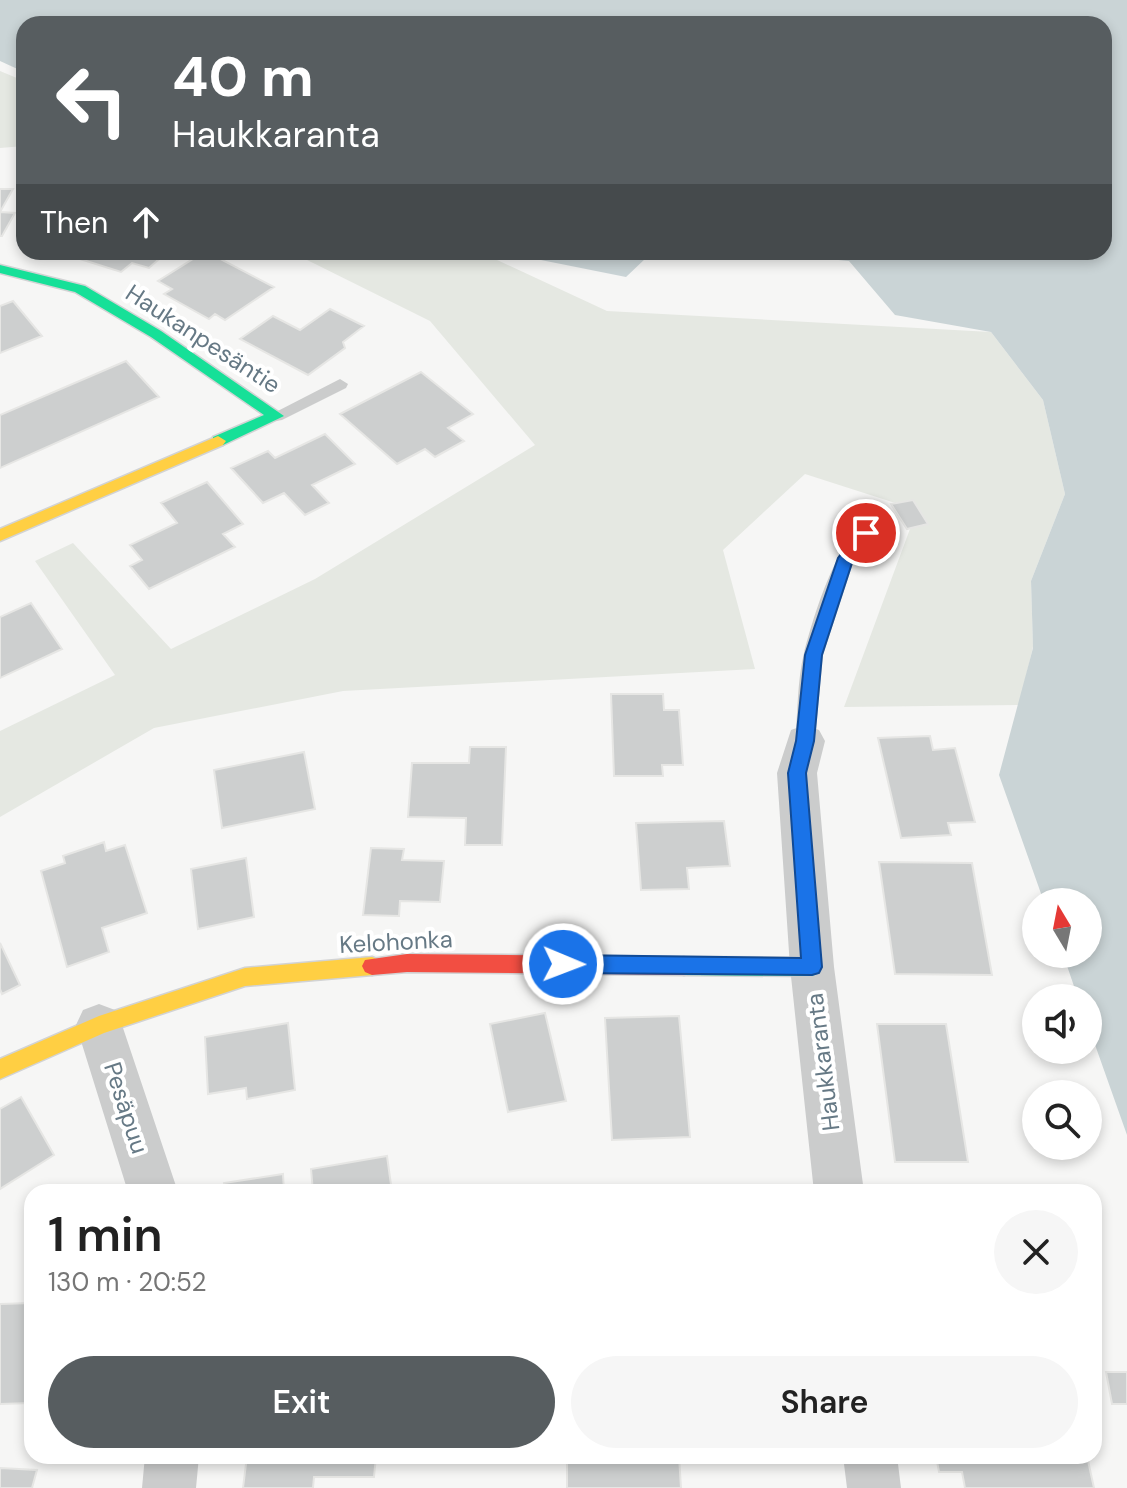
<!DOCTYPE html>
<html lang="en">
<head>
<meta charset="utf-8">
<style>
	:root { --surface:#fff; --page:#f6f6f6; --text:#222; --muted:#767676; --accent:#575d60 }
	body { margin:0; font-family:"DM Sans",sans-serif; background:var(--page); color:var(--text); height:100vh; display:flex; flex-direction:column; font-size:30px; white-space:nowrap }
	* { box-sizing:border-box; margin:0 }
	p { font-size:26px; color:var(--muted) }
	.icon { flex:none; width:44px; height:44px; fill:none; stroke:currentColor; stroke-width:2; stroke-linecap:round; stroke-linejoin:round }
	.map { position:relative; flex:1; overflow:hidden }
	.sheet { position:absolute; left:24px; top:1184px; width:1078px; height:280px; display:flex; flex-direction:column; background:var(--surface); border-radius:24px; box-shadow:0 4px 12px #0003 }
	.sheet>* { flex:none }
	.hud { position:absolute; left:16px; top:16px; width:1096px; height:244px; border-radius:24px; box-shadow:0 4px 12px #0003; background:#575d60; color:#fff; overflow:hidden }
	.needle { width:52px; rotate:350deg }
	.buttons { position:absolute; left:1022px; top:888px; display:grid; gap:16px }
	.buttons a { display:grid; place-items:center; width:80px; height:80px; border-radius:50%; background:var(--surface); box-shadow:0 4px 12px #0003; font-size:40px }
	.pin { position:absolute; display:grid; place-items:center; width:68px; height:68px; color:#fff; margin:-34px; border:4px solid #fff; border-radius:50%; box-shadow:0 2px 8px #0007 }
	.me { position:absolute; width:88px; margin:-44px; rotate:91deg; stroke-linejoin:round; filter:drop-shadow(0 0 6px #0008) }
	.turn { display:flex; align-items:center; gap:28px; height:168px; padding:0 24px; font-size:36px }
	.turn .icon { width:104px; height:104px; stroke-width:2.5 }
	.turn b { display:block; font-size:56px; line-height:68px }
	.then { display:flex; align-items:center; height:76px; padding:0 24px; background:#0003; gap:16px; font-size:30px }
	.round { display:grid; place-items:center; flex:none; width:84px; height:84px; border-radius:42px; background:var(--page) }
	.headline { display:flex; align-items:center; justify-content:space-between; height:136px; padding:0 24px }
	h1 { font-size:48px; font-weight:600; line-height:60px }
	.cta { display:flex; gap:16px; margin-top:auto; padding:16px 24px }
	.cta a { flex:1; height:92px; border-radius:48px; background:var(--accent); color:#fff; font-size:32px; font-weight:600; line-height:92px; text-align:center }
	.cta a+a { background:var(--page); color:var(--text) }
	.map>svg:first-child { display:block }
	.green { fill:#e5e8e2 }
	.water { fill:#cad4d6 }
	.building { fill:#cdcfcf; stroke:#e6e6e4; stroke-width:2 }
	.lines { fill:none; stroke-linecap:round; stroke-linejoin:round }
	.fast-casing { stroke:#d2d3d4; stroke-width:3 }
	.slow-casing { stroke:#d2d3d4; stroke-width:3 }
	.jam-casing { stroke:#d2d3d4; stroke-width:3 }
	.lane { fill:#cbcccc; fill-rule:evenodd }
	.street { fill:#cbcccc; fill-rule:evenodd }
	.fast { fill:#16e098; fill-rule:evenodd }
	.slow { fill:#ffcf43; fill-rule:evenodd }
	.jam { fill:#f24e42; fill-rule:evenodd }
	.route { fill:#1a73e8; stroke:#114b97; stroke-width:2 }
	.labels { text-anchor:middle; stroke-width:8; stroke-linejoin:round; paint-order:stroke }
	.street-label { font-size:24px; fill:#667985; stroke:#fff }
</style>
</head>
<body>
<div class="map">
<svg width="1127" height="1488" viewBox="0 0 1127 1488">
	<rect width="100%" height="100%" fill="#f6f6f5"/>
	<!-- green -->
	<path class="green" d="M0,71L24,81V146L0,148Z
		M291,252H480L607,311L991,332L1043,400L1065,494L1031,581L1033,647L1019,705L844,707L917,510L805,474L723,550L755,669L343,691L154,728L0,817V731L115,675L35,561L73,543L171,649L315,579L535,445L430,321Z"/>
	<!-- water -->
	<path class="water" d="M0,0H1127V1135L1088,1025V998H1078L1063,954H1088V902H1044L999,775L1033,648L1031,581L1065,494L1043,400L991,332L895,315L849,261L752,252H1104V24H24V72L0,61Z
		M517,252H733L646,258L626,277L521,256Z"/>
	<!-- building -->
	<path class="building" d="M0,189H13L0,212L15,213L2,236H0Z
		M84,252H167L149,268L132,263L121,272L77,258Z
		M204,252H207L274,287L225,320L215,314L209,319L164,294L172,289L158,281Z
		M13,301L42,336L0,353V306Z
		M330,309L364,326L343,342L345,348L308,375L240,339L273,316L300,330Z
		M126,361L159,397L0,468V415Z
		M421,372L473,414L448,428L464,441L435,457L425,449L397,464L340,414Z
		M325,434L355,464L312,485L329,503L305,515L284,493L263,503L231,468L268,451L275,458Z
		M207,482L243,524L223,534L235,547L149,589L130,566L142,560L130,545L177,523L161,503Z
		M913,500L928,524L907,529L891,504Z
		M31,603L62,649L0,678V617Z
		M611,694H663L664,710H679L683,765H662L663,776H614Z
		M930,736L933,750L955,748L975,822L948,823L951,835L901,838L878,738Z
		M470,747H506L502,845H465L466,818L408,817L412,763H469Z
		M304,752L315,809L222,828L214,770Z
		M724,821L730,866L687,868L689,889L641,890L636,823Z
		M104,842L106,851L125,845L147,913L102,928L109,952L67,967L41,871L65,863L63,856Z
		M371,848L404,849L402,860L444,861L440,902L400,901L399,916L363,915Z
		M246,858L254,917L198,929L191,869Z
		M879,862L972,863L992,975L895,974Z
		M0,943L20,985L2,994L0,989Z
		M545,1013L566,1101L508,1112L490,1024Z
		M679,1016L690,1137L612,1140L605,1018Z
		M288,1023L295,1090L247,1099L246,1088L208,1094L205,1037Z
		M877,1024H946L968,1162H895Z
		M21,1097L54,1155L0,1189V1109Z
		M387,1156L392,1192H313L311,1169Z
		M283,1174L284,1192H225L224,1183Z
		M32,1296V1403L0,1404V1304L31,1303Z
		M1106,1372H1127V1404H1112Z
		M247,1456H376L374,1477H314L313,1488H243Z
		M567,1456H679L681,1488H567Z
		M936,1456H1087L1094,1488H965L962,1472H939Z
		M0,1468L37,1470L32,1488H0Z"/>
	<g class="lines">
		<!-- fast casing -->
		<g class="fast-casing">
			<path id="fast" d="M0,265L85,286L161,331L284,416L223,445H213V437L264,415L151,337L75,292L0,273Z
				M684,957L812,958L819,961L822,967L819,973L812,976L684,975L677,972L674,966L677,960Z"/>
		</g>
		<!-- slow casing -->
		<g class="slow-casing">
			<path id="slow" d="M218,436L226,441L223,445L0,541V529Z
				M372,957L379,960L382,966L379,972L372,975L245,986L104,1033L0,1079V1059L99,1016L245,968Z"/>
		</g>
		<!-- jam casing -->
		<g class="jam-casing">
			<path id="jam" d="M407,954L684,957L691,960L694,966L691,972L684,975L407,972L372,975L365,972L362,966L365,960Z"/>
		</g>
		<!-- lane -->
		<path class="lane" d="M340,379L348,384L346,388L282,420L276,421L268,416Z
			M866,527L875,533L854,560L823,655L815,741L812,747H798L795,741C798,713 797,681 804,653C811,625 837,535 866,527Z"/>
		<!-- street -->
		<path class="street" d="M805,725L819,730L825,741L817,773L834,967L864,1192H814L790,967L777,773L791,730Z
			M99,1004L115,1010L122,1025L178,1192H128L76,1025L83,1010Z
			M145,1456H199L196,1488H142Z
			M843,1456H897L901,1488H847Z"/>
		<!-- fast -->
		<use href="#fast" class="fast"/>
		<!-- slow -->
		<use href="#slow" class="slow"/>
		<!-- jam -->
		<use href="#jam" class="jam"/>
	</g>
	<!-- route -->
	<path class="route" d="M866,528L874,533L853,560L822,655L814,741L806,773L822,967L819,973L812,975L563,973L556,970L553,964L556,958L563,955L801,958L788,773L796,741L805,655L838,558L860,529Z"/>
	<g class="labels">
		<!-- street labels -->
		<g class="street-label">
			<text transform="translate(203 339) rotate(33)" y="8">Haukanpesäntie</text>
			<text transform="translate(396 942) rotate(-3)" y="8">Kelohonka</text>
			<text transform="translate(823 1062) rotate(-97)" y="8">Haukkaranta</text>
			<text transform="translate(126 1108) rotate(72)" y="8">Pesäpuu</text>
		</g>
	</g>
</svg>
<div class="buttons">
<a><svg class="needle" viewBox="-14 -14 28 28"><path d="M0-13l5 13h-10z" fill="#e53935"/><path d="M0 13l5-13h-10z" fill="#767676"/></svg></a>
<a><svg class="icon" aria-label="sound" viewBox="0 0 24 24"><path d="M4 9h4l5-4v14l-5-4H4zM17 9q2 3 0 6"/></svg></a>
<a><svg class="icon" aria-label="search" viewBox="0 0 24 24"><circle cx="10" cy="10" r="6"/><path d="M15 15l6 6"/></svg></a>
</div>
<div class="pin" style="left:866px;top:533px;background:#d93025"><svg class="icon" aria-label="arrive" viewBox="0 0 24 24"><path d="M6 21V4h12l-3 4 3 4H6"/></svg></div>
<svg class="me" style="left:563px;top:964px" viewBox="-20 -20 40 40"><circle r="17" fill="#1a73e8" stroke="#fff" stroke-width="3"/><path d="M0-11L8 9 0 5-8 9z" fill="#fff"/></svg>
<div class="hud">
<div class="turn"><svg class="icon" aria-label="left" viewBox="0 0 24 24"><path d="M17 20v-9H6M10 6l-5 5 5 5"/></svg><div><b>40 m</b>Haukkaranta</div></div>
<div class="then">Then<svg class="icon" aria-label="ahead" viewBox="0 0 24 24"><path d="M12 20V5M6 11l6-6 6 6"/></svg></div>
</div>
<section class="sheet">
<div class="headline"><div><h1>1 min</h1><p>130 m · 20:52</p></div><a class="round"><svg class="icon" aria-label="close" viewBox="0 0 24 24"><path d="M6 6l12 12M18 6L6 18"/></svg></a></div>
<div class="cta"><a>Exit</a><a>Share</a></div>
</section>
</div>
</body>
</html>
